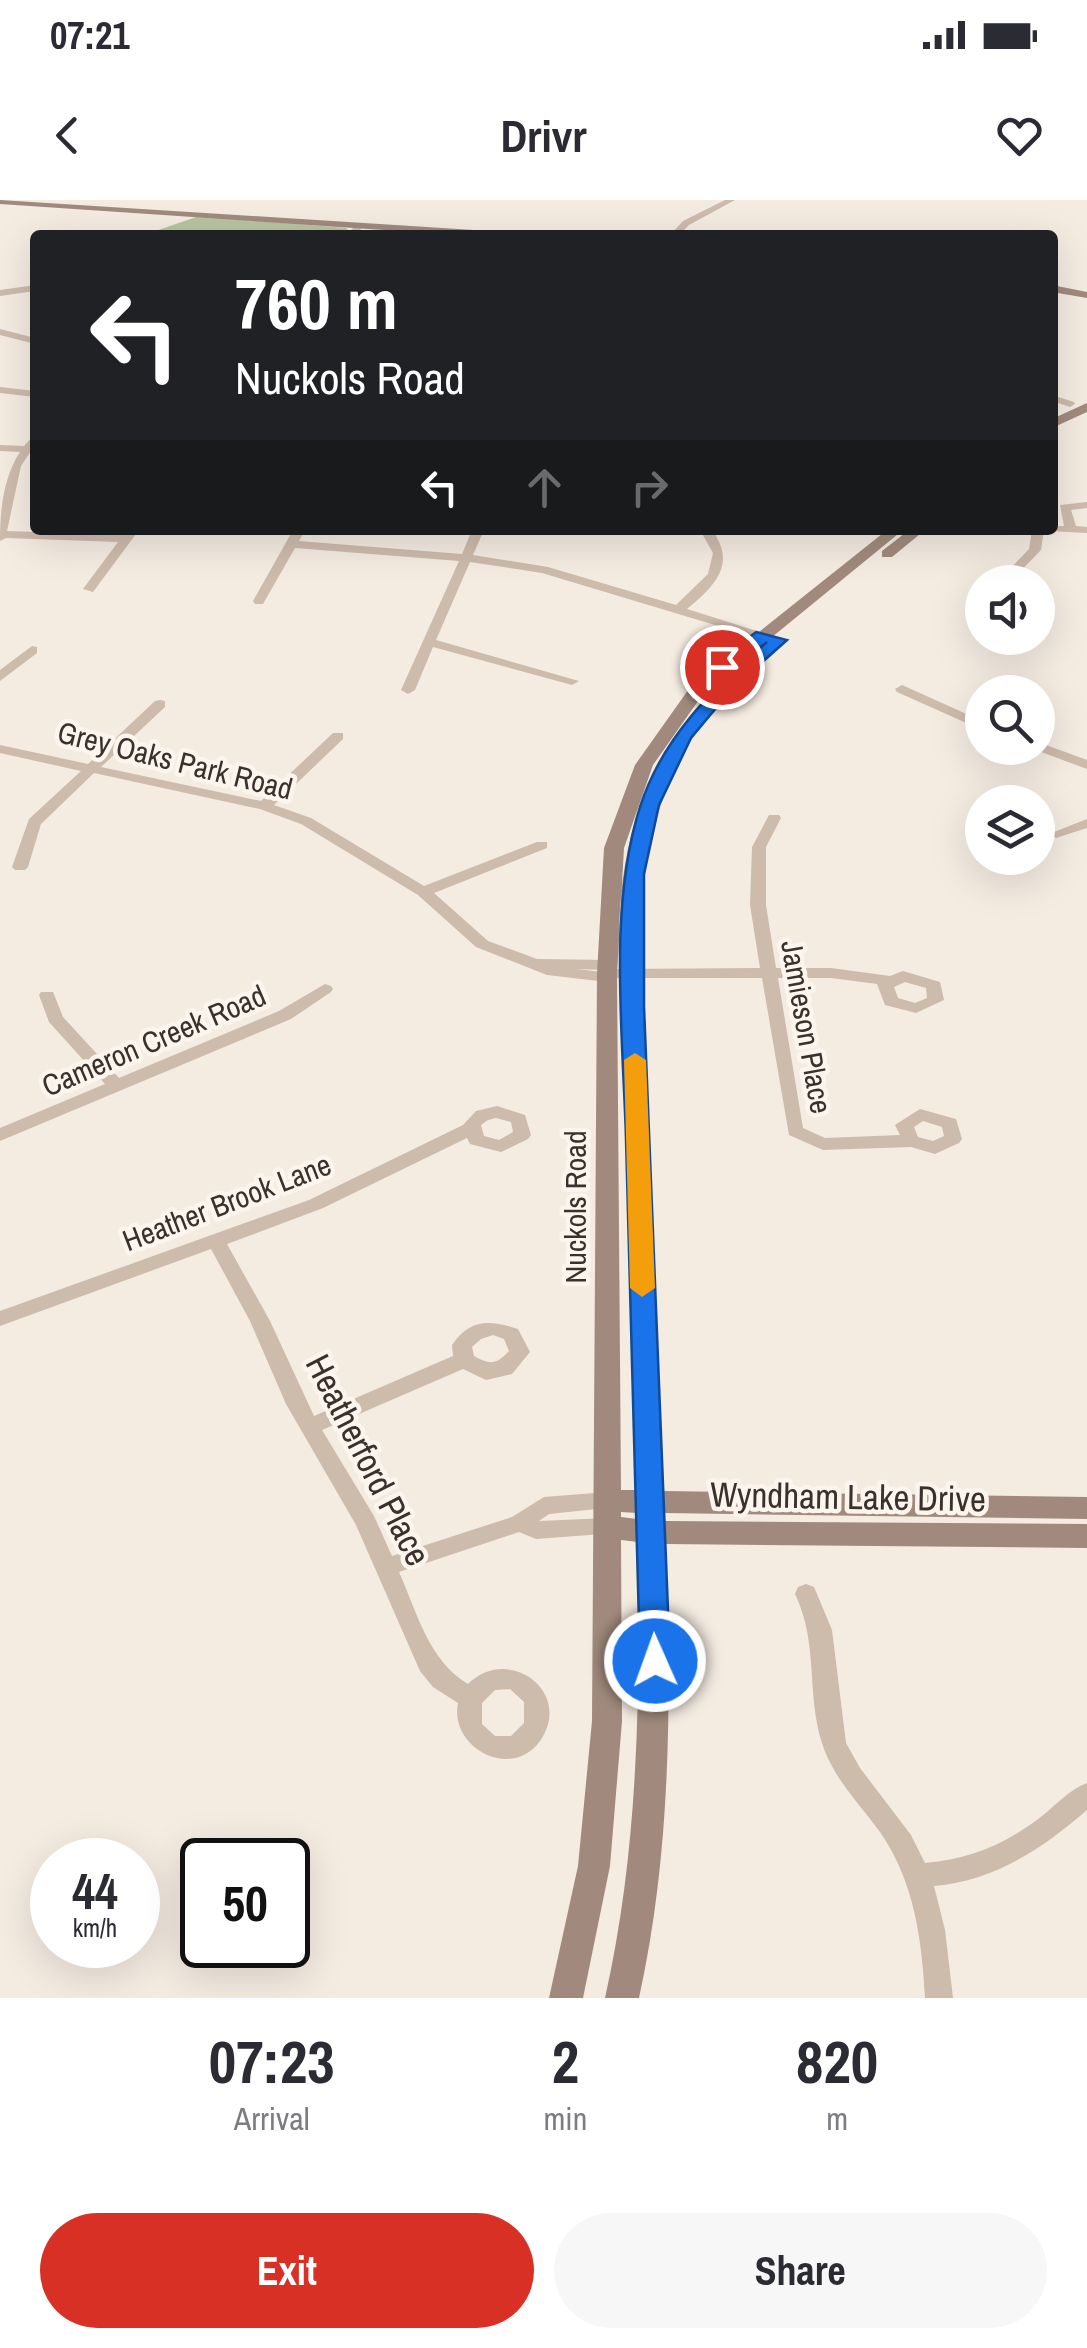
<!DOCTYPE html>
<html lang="en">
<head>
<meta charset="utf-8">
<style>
	:root { --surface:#fff; --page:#f7f7f7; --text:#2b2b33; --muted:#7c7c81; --accent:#d93025 }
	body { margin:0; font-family:"Archivo Narrow",sans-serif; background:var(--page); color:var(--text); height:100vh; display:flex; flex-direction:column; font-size:38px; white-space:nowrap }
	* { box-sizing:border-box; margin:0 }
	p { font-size:32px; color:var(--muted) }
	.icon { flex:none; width:55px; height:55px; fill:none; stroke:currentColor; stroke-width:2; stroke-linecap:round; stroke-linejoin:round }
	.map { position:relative; height:1798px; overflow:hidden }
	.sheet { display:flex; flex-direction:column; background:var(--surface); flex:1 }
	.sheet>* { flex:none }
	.top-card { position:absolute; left:30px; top:30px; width:1028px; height:305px; border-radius:10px; box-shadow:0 10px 40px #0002; background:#202124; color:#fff; overflow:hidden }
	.controls { position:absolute; left:965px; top:365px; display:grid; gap:20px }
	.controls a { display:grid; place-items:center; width:90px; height:90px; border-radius:50%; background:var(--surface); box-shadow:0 10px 40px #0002; font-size:50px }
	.speed { position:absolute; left:30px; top:1638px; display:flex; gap:20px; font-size:50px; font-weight:700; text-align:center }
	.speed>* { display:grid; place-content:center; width:130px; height:130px; border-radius:50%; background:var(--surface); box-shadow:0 10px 40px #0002; line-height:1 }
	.speed small { font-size:25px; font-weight:400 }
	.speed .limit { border:5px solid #111; border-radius:15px; background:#fff; color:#111 }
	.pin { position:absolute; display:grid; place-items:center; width:85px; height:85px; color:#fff; margin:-42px; border:5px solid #fff; border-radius:50%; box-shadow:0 2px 10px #0007 }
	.me { position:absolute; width:110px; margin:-55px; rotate:358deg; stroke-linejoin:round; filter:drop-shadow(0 0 8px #0008) }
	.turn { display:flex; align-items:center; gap:35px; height:210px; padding:0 40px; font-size:45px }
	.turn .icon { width:130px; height:130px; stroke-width:2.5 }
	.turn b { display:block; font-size:70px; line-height:85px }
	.lanes { display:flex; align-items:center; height:95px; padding:0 40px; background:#0003; justify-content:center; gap:50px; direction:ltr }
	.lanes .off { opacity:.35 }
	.eta { display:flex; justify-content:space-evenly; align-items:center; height:170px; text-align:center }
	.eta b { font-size:60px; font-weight:800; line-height:70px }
	.cta { display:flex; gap:20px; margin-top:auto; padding:20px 40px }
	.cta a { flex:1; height:115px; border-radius:60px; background:var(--accent); color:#fff; font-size:40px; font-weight:800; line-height:115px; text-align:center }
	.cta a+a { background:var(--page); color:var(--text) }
	.status { display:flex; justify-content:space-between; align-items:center; height:70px; padding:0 50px; background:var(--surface); direction:ltr }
	.status svg { height:28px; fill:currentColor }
	header { display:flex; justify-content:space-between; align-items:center; height:130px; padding:0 40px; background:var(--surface); font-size:45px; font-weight:800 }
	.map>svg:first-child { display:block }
	.green { fill:#b8c4a0 }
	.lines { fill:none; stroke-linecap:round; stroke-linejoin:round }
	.street { fill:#cdbbac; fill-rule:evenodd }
	.secondary { fill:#a18a7d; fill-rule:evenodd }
	.route { fill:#1a73e8; stroke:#114b97; stroke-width:2.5 }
	.slow { fill:#f59e0b }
	.labels { text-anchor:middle; stroke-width:9; stroke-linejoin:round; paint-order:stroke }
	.street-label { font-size:30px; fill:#3b302b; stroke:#fbf5ee }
	.near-street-label { font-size:35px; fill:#3b302b; stroke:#fbf5ee }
</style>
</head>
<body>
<div class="status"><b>07:21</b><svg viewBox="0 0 49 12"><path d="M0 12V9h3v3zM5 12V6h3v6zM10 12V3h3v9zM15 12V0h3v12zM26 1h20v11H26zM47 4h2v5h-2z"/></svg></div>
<header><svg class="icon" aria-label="back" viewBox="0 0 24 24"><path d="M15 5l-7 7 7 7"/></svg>Drivr<svg class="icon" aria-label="heart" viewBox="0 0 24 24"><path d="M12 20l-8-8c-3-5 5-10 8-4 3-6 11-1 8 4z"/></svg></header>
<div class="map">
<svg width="1087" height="1798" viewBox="0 0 1087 1798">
	<rect width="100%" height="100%" fill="#f4ebe1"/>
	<!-- green -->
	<path class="green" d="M199,16L346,28L349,31L344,35H144Z"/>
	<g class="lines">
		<!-- street -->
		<path class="street" d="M725,0H735L689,25L679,35H670L683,21Z
			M358,23L365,25L355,35H346Z
			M35,85V91L0,96V90Z
			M0,129L35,138V144L0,135Z
			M0,187L35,191V197L0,193Z
			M1052,195L1074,202L1075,204L1070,207L1052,201Z
			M35,234V245L21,266L7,331L123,335L130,331L136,334L93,392L83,389L118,342L6,338L0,341C0,311 3,278 20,252L0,251V245L24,246Z
			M1087,302V308L1071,310L1076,326L1087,327V333L1048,331L1052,330V326H1064L1060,305Z
			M293,330H305L299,341L462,354L472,330H484L473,355L548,367L676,405L708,374L713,353L700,330H712C737,364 715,386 687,409L785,440L775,443L542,373L470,362L436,440L579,481L572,485L433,447L415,490L408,494L401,490L459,361L295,348L263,404H255L253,401Z
			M1032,330H1044L1041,350L1010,382H1002V377L1029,349Z
			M32,446L37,447V453L0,481V470Z
			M902,485L982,521V530L897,492L895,489Z
			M160,500L165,501V507L101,567L261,601L333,533H343V539L274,605L311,618L424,686L537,642H547V648L434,693L488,741L537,759L607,760L615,765L607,770L577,769L610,773L617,769L760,768L750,705L752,647L769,615H779L781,618L766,647V705L776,768H831L890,776L903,771L940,782L944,800L916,813L885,805L877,784L831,778H778L803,928L825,938L900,935L895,925L920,909L956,919L962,939L959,943L935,954L911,947L823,950L789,935L762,778H614L607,782L547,775L476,747L418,695L301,624L260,609L94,573L41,624L28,667L25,670H15L12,667L29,619L81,571L0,553V545L88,564L155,501ZM905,782L926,788L927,798L915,803L898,798L894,787ZM923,921L942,927L944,936L933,941L918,937L914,927Z
			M1038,542L1087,560V569L1033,549L1038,548Z
			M1087,619V628L1056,638L1049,634Z
			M325,784L331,786L333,789L331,792L291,819L0,941V928L105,884L49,822L39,795L41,792H53L63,817L119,878L279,811Z
			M497,906L525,915L531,935L528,939L501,952L470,944L467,938L323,1008L227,1044L270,1121L314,1216L453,1156L452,1145C470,1118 490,1120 518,1129L530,1152L512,1174L486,1180L463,1169L322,1230L374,1316L392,1356L512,1317L544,1297L608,1292L616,1295L619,1301L616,1307L549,1314L539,1321L608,1318L616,1321L619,1327L616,1333L536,1339L519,1332L399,1372C417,1412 428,1460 468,1484C509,1444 574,1492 540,1541C512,1581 449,1548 458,1503L433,1487L420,1471L356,1325L286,1204L250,1121L211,1049L0,1126V1111L309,1000L463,925L476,911ZM496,918L511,922L513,932L499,940L484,936L481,925L488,920ZM493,1135L504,1139L509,1151C496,1165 490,1165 474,1156L472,1147L481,1139ZM510,1489L524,1502V1523L511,1536H495L482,1524V1503L495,1490Z
			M806,1384L814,1387L832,1430L846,1543L860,1568L911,1635L925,1663C970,1659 1006,1644 1042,1616C1056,1605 1070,1589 1087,1583V1610C1042,1649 994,1681 934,1686L945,1730L953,1798H925C922,1739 914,1681 880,1632C859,1603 833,1578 822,1543C806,1493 819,1444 795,1394L798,1387Z"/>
		<!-- secondary -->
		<path class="secondary" d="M0,0L505,32L510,35H457L0,4Z
			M1052,85L1087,92V98L1052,92Z
			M1087,203V212L1052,228V219Z
			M887,330H903L755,451L768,455C750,476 727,493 709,515C648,591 639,684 640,777L664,1291L1087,1297V1319L665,1313V1321L1087,1324V1348L666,1344C671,1497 672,1648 639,1798H605C639,1647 640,1496 638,1342L621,1340L622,1521L610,1666L583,1798H549L578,1666L592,1521L597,774L604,648L635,565L691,486ZM739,464C688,508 648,570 631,636C610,720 622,809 625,894C629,1026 634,1158 636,1290H621L617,774L624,648L653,565L703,494ZM621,1312L637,1313V1319L621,1317Z
			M909,330H925L892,357H882V351Z"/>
	</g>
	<!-- route -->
	<path class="route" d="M756,432L787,440L732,489L691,538L659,605L644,674V806L670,1461L666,1470L655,1474L644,1470L640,1461C635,1287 631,1113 626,939C623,834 608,707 640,607C662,538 713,488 767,442L728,471H716V463Z"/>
	<!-- slow -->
	<path class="slow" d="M635,853L646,860L655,1088L642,1097L630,1088L624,860Z"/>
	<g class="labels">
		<!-- street labels -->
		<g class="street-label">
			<text transform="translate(175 561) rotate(14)" y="10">Grey Oaks Park Road</text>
			<text transform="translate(806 827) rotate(80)" y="10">Jamieson Place</text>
			<text transform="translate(154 841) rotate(-23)" y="10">Cameron Creek Road</text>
			<text transform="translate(227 1003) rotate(-21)" y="10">Heather Brook Lane</text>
			<text transform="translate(576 1007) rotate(-90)" y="10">Nuckols Road</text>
		</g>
		<!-- near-street labels -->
		<g class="near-street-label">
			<text transform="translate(368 1260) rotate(63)" y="12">Heatherford Place</text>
			<text transform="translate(848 1297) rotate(1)" y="12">Wyndham Lake Drive</text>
		</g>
	</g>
</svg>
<div class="controls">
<a><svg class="icon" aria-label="sound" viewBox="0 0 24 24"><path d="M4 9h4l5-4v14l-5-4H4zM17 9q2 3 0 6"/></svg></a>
<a><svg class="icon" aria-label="search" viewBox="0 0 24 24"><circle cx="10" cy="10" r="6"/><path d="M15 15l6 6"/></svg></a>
<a><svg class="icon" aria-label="layers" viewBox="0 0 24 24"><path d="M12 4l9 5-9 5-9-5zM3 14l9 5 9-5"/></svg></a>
</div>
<div class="speed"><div>44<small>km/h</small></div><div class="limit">50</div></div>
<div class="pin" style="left:722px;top:467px;background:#d93025"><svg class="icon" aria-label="arrive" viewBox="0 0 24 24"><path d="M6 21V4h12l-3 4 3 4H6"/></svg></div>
<svg class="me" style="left:655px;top:1461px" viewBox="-20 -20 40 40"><circle r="17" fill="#1a73e8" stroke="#fff" stroke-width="3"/><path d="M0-11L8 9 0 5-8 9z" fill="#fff"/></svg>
<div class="top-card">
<div class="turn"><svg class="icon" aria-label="left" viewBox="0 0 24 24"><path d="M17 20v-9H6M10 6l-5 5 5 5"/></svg><div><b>760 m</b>Nuckols Road</div></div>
<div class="lanes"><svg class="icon" aria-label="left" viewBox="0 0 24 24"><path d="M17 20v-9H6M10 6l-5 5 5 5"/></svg><svg class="icon off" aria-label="ahead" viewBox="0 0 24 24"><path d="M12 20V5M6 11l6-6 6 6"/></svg><svg class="icon off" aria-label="right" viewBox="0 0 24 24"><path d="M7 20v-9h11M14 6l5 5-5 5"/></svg></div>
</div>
</div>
<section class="sheet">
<div class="eta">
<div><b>07:23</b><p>Arrival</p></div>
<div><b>2</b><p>min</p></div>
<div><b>820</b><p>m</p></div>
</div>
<div class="cta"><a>Exit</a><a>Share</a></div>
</section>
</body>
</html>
